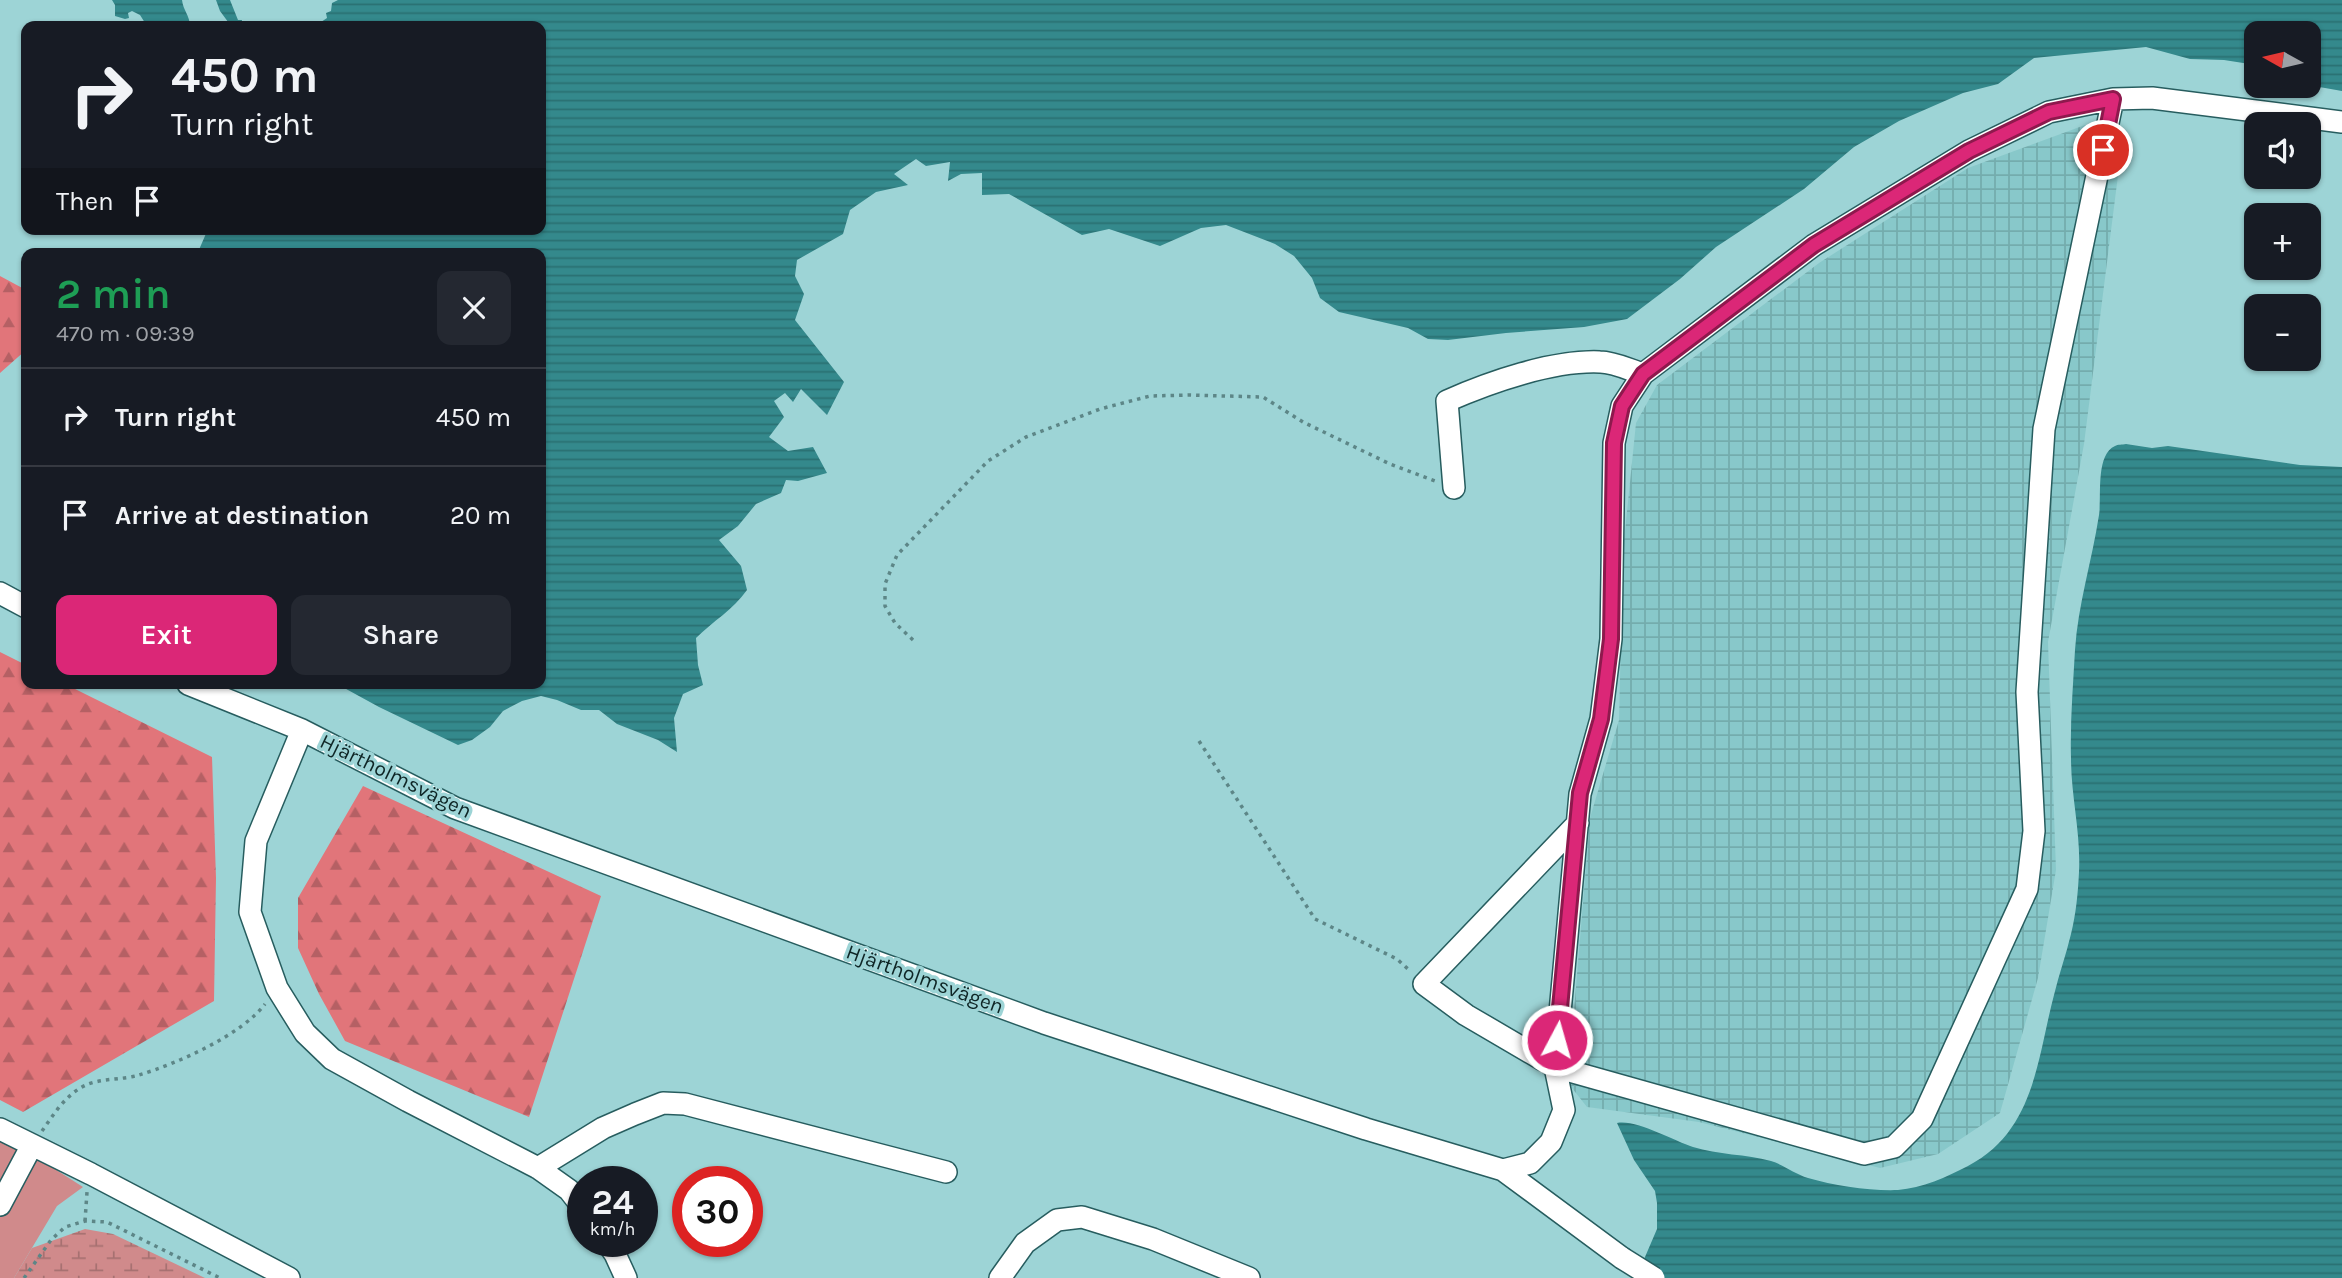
<!DOCTYPE html>
<html lang="en">
<head>
<meta charset="utf-8">
<style>
	:root { --surface:#171b24; --page:#242831; --text:#f1f3f6; --muted:#9ea1a6; --line:#363941; --accent:#db2777 }
	body { margin:0; font-family:Karla,sans-serif; background:var(--page); color:var(--text); height:100vh; display:flex; flex-direction:column; font-size:26px; white-space:nowrap }
	* { box-sizing:border-box; margin:0 }
	p { font-size:23px; color:var(--muted) }
	.icon { flex:none; width:38px; height:38px; fill:none; stroke:currentColor; stroke-width:2; stroke-linecap:round; stroke-linejoin:round }
	.map { position:relative; flex:1; overflow:hidden }
	.panel { position:absolute; left:21px; top:248px; width:525px; height:441px; display:flex; flex-direction:column; background:var(--surface); border-radius:14px; box-shadow:0 2px 5px #0004 }
	.panel>* { flex:none }
	.banner { position:absolute; left:21px; top:21px; width:525px; height:214px; border-radius:14px; box-shadow:0 2px 5px #0004; background:#171b24; color:var(--text); overflow:hidden }
	.needle { width:46px; rotate:278deg }
	.controls { position:absolute; left:2244px; top:21px; display:grid; gap:14px }
	.controls a { display:grid; place-items:center; width:77px; height:77px; border-radius:14px; background:var(--surface); box-shadow:0 2px 5px #0004; font-size:35px }
	.speed { position:absolute; left:567px; top:1166px; display:flex; gap:14px; font-size:35px; font-weight:700; text-align:center }
	.speed>* { display:grid; place-content:center; width:91px; height:91px; border-radius:50%; background:var(--surface); box-shadow:0 2px 5px #0004; line-height:1 }
	.speed small { font-size:18px; font-weight:400 }
	.speed .limit { border:10px solid #d22; background:#fff; color:#111 }
	.pin { position:absolute; display:grid; place-items:center; width:60px; height:60px; color:#fff; margin:-30px; border:4px solid #fff; border-radius:50%; box-shadow:0 2px 7px #0007 }
	.me { position:absolute; width:77px; margin:-38px; rotate:6deg; stroke-linejoin:round; filter:drop-shadow(0 0 5px #0008) }
	.turn { display:flex; align-items:center; gap:24px; height:147px; padding:0 35px; font-size:32px }
	.turn .icon { width:91px; height:91px; stroke-width:2.5 }
	.turn b { display:block; font-size:49px; line-height:60px }
	.then { display:flex; align-items:center; height:66px; padding:0 35px; background:#0003; gap:14px; font-size:26px }
	.round { display:grid; place-items:center; flex:none; width:74px; height:74px; border-radius:14px; background:var(--page) }
	.headline { display:flex; align-items:center; justify-content:space-between; height:119px; padding:0 35px }
	h1 { font-size:42px; font-weight:600; line-height:52px; color:#1e9e55 }
	.button { display:flex; gap:14px; margin-top:auto; padding:14px 35px }
	.button a { flex:1; height:80px; border-radius:14px; background:var(--accent); color:#fff; font-size:28px; font-weight:600; line-height:80px; text-align:center }
	.button a+a { background:var(--page); color:var(--text) }
	ul { padding:0; list-style:none }
	li { display:flex; align-items:center; gap:21px; height:98px; padding:0 35px; border-top:2px solid var(--line) }
	li div { flex:1 }
	li b { display:block; font-size:26px }
	li em { font-style:normal }
	.map>svg:first-child { display:block }
	.industrial { fill:url(#industrial-grid) }
	.grass { fill:#d08a8b }
	.forest { fill:url(#forest-firs) }
	.wetland { fill:url(#wetland-marsh) }
	.water { fill:url(#water-rules) }
	.lines { fill:none; stroke-linecap:round; stroke-linejoin:round }
	.minor-casing { stroke:#275d5f; stroke-width:24 }
	.path { stroke:#5d8687; stroke-width:3.5; stroke-dasharray:3.5 5; stroke-linecap:butt }
	.minor { stroke:#fff; stroke-width:21 }
	.minor-bridge-casing { stroke:#275d5f; stroke-width:24; stroke-linecap:butt }
	.minor-bridge { stroke:#fff; stroke-width:21 }
	.route-casing { stroke:#8e194d; stroke-width:18 }
	.route { stroke:#db2777; stroke-width:12 }
	.labels { text-anchor:middle; stroke-width:7; stroke-linejoin:round; paint-order:stroke }
	.street-label { font-size:21px; fill:#0e2525; stroke:#9dd4d6 }
</style>
</head>
<body>
<div class="map">
<svg width="2342" height="1278" viewBox="0 0 2342 1278">
	<defs>
		<pattern id="industrial-grid" width="8" height="8" patternUnits="userSpaceOnUse" patternTransform="scale(1.75)"><rect width="8" height="8" fill="#88c8ca"/><path d="M0 4h8M4 0v8" fill="none" stroke="#74acad"/></pattern>
		<pattern id="forest-firs" width="22" height="20" patternUnits="userSpaceOnUse" patternTransform="scale(1.75)"><rect width="22" height="20" fill="#e1757a"/><path d="M5 1l3.5 6h-7zM16 11l3.5 6h-7z" fill="#b56064"/></pattern>
		<pattern id="wetland-marsh" width="20" height="14" patternUnits="userSpaceOnUse" patternTransform="scale(1.75)"><rect width="20" height="14" fill="#d08a8b"/><path d="M1 5h8M5 5V1M11 12h8M15 12V8" fill="none" stroke="#a77171"/></pattern>
		<pattern id="water-rules" width="6" height="5" patternUnits="userSpaceOnUse" patternTransform="scale(1.75)"><rect width="6" height="5" fill="#34898c"/><path d="M0 2.5h6" fill="none" stroke="#2a7072"/></pattern>
	</defs>
	<rect width="100%" height="100%" fill="#9dd4d6"/>
	<!-- industrial -->
	<path class="industrial" d="M2085,125L2124,128L2084,444L2048,642L2056,870L2038,978L2000,1113L1938,1154L1880,1168L1699,1122L1587,1107L1568,1083L1590,818L1619,720L1623,551L1636,423L1657,385L1819,263L1968,168Z"/>
	<!-- grass -->
	<path class="grass" d="M0,1139L36,1157L83,1187L57,1206L14,1278H0Z"/>
	<!-- forest -->
	<path class="forest" d="M0,276L26,290V350L0,373Z
		M0,652L26,665V684H65L212,757L216,878L214,1001L23,1112L0,1100Z
		M363,786L601,896L529,1117L345,1041L319,994L298,948V898Z"/>
	<!-- wetland -->
	<path class="wetland" d="M85,1229L113,1234L205,1278H14L32,1248Z"/>
	<!-- water -->
	<path class="water" d="M112,0H182C183,10 190,16 190,26H147L140,15L132,11L128,13L129,18L125,19L115,16V5Z
		M216,0H230L238,20H242L241,26H231L220,11Z
		M338,0H2342V91L2308,85V33H2256V65L2224,60L2190,59L2146,47L2034,58L1998,84L1963,93L1899,121L1854,147L1804,189L1716,247L1680,279L1627,319L1584,327L1506,333L1448,340L1428,339L1408,328L1339,312L1320,298L1312,278L1294,256L1275,244L1226,225L1201,228L1160,246L1109,229L1082,235L1009,194L982,195V173L961,174L948,181L950,162L926,166L916,159L894,174L908,185L876,192L850,210L843,234L797,260L795,276L804,294L795,320L844,382L827,415L801,389L793,402L785,393L774,401L784,417L769,437L788,451L813,447L827,473L798,481L786,480L781,493L756,504L738,526L719,540L741,566L747,590C733,610 713,621 696,638L698,665L703,685L683,694L674,718L677,752L658,740L617,724L599,710H581L557,700L541,696L522,701L503,711L490,727L472,740L458,745L379,707L337,684H541V254H187L191,251L198,252L208,229H541V26H320L321,22L327,18L326,13L331,11L332,3Z
		M2126,444L2152,448L2168,446L2300,465L2342,467V1278H1636L1657,1229V1203L1655,1191L1634,1160L1617,1123C1636,1119 1674,1141 1693,1147C1718,1155 1746,1154 1771,1161C1784,1165 1795,1174 1808,1178C1835,1186 1870,1191 1898,1190C1922,1188 1947,1177 1968,1166C2035,1131 2037,1059 2054,995C2059,974 2066,955 2071,934C2076,914 2078,893 2079,872C2081,833 2071,797 2071,758C2070,723 2073,686 2075,650C2078,604 2092,561 2099,515C2102,497 2095,455 2115,446C2118,444 2122,445 2126,444Z"/>
	<g class="lines">
		<!-- minor casing -->
		<g class="minor-casing">
			<path id="minor" d="M1454,488L1447,401C1490,382 1553,360 1600,362C1614,362 1630,370 1643,374
				M0,593L26,607
				M188,684L302,730L455,808L1044,1023L1366,1129L1503,1170L1622,1258
				M302,730L256,841L250,912L277,988L305,1033L332,1059L408,1101L538,1168L569,1190L583,1208
				M1578,823L1424,984L1466,1015L1555,1067L1864,1154L1894,1147L1922,1119L2027,889L2034,831L2027,692L2044,429L2113,99
				M0,1129L91,1174L289,1278
				M538,1168L603,1128L635,1114L663,1103L685,1104L946,1172
				M1503,1170L1530,1163L1551,1142L1564,1110L1555,1067L1580,794L1601,719L1611,639L1614,443L1622,406L1643,374L1814,245L1969,151L2049,112L2113,99L2152,98L2342,122
				M0,1205L32,1145
				M606,1241L615,1254L626,1278
				M1000,1278L1025,1243L1057,1220L1082,1217L1153,1239L1249,1278"/>
		</g>
		<!-- path -->
		<path class="path" d="M913,640L895,623L885,606V584L897,555L988,461L1026,437L1100,409L1150,396L1189,395L1263,397L1303,422L1390,464L1435,481
			M1199,741L1315,919L1397,959L1409,970
			M42,1131C54,1114 66,1094 86,1085C102,1078 123,1080 139,1075C176,1064 242,1035 265,1004
			M85,1221L87,1192
			M24,1278L51,1240L65,1227L85,1221L107,1222L220,1278"/>
		<!-- minor -->
		<use href="#minor" class="minor"/>
		<!-- minor-bridge casing -->
		<g class="minor-bridge-casing">
			<path id="minor-bridge" d="M1622,1258L1654,1278"/>
		</g>
		<!-- minor-bridge -->
		<use href="#minor-bridge" class="minor-bridge"/>
	</g>
	<g class="lines">
		<!-- route casing -->
		<g class="route-casing">
			<path id="route" d="M1557,1040L1580,793L1601,719L1611,639L1614,443L1622,406L1643,374L1814,245L1969,151L2049,112L2113,99L2103,150"/>
		</g>
		<!-- route -->
		<use href="#route" class="route"/>
	</g>
	<g class="labels">
		<!-- street labels -->
		<g class="street-label">
			<text transform="translate(396 776) rotate(26)" y="7">Hjärtholmsvägen</text>
			<text transform="translate(925 979) rotate(20)" y="7">Hjärtholmsvägen</text>
		</g>
	</g>
</svg>
<div class="controls">
<a><svg class="needle" viewBox="-14 -14 28 28"><path d="M0-13l5 13h-10z" fill="#e53935"/><path d="M0 13l5-13h-10z" fill="#9ea1a6"/></svg></a>
<a><svg class="icon" aria-label="sound" viewBox="0 0 24 24"><path d="M4 9h4l5-4v14l-5-4H4zM17 9q2 3 0 6"/></svg></a>
<a>+</a>
<a>−</a>
</div>
<div class="speed"><div>24<small>km/h</small></div><div class="limit">30</div></div>
<div class="pin" style="left:2103px;top:150px;background:#d93025"><svg class="icon" aria-label="arrive" viewBox="0 0 24 24"><path d="M6 21V4h12l-3 4 3 4H6"/></svg></div>
<svg class="me" style="left:1557px;top:1040px" viewBox="-20 -20 40 40"><circle r="17" fill="#db2777" stroke="#fff" stroke-width="3"/><path d="M0-11L8 9 0 5-8 9z" fill="#fff"/></svg>
<div class="banner">
<div class="turn"><svg class="icon" aria-label="right" viewBox="0 0 24 24"><path d="M7 20v-9h11M14 6l5 5-5 5"/></svg><div><b>450 m</b>Turn right</div></div>
<div class="then">Then<svg class="icon" aria-label="arrive" viewBox="0 0 24 24"><path d="M6 21V4h12l-3 4 3 4H6"/></svg></div>
</div>
<section class="panel">
<div class="headline"><div><h1>2 min</h1><p>470 m · 09:39</p></div><a class="round"><svg class="icon" aria-label="close" viewBox="0 0 24 24"><path d="M6 6l12 12M18 6L6 18"/></svg></a></div>
<ul>
<li><svg class="icon" aria-label="right" viewBox="0 0 24 24"><path d="M7 20v-9h11M14 6l5 5-5 5"/></svg><div><b>Turn right</b></div><em>450 m</em></li>
<li><svg class="icon" aria-label="arrive" viewBox="0 0 24 24"><path d="M6 21V4h12l-3 4 3 4H6"/></svg><div><b>Arrive at destination</b></div><em>20 m</em></li>
</ul>
<div class="button"><a>Exit</a><a>Share</a></div>
</section>
</div>
</body>
</html>
